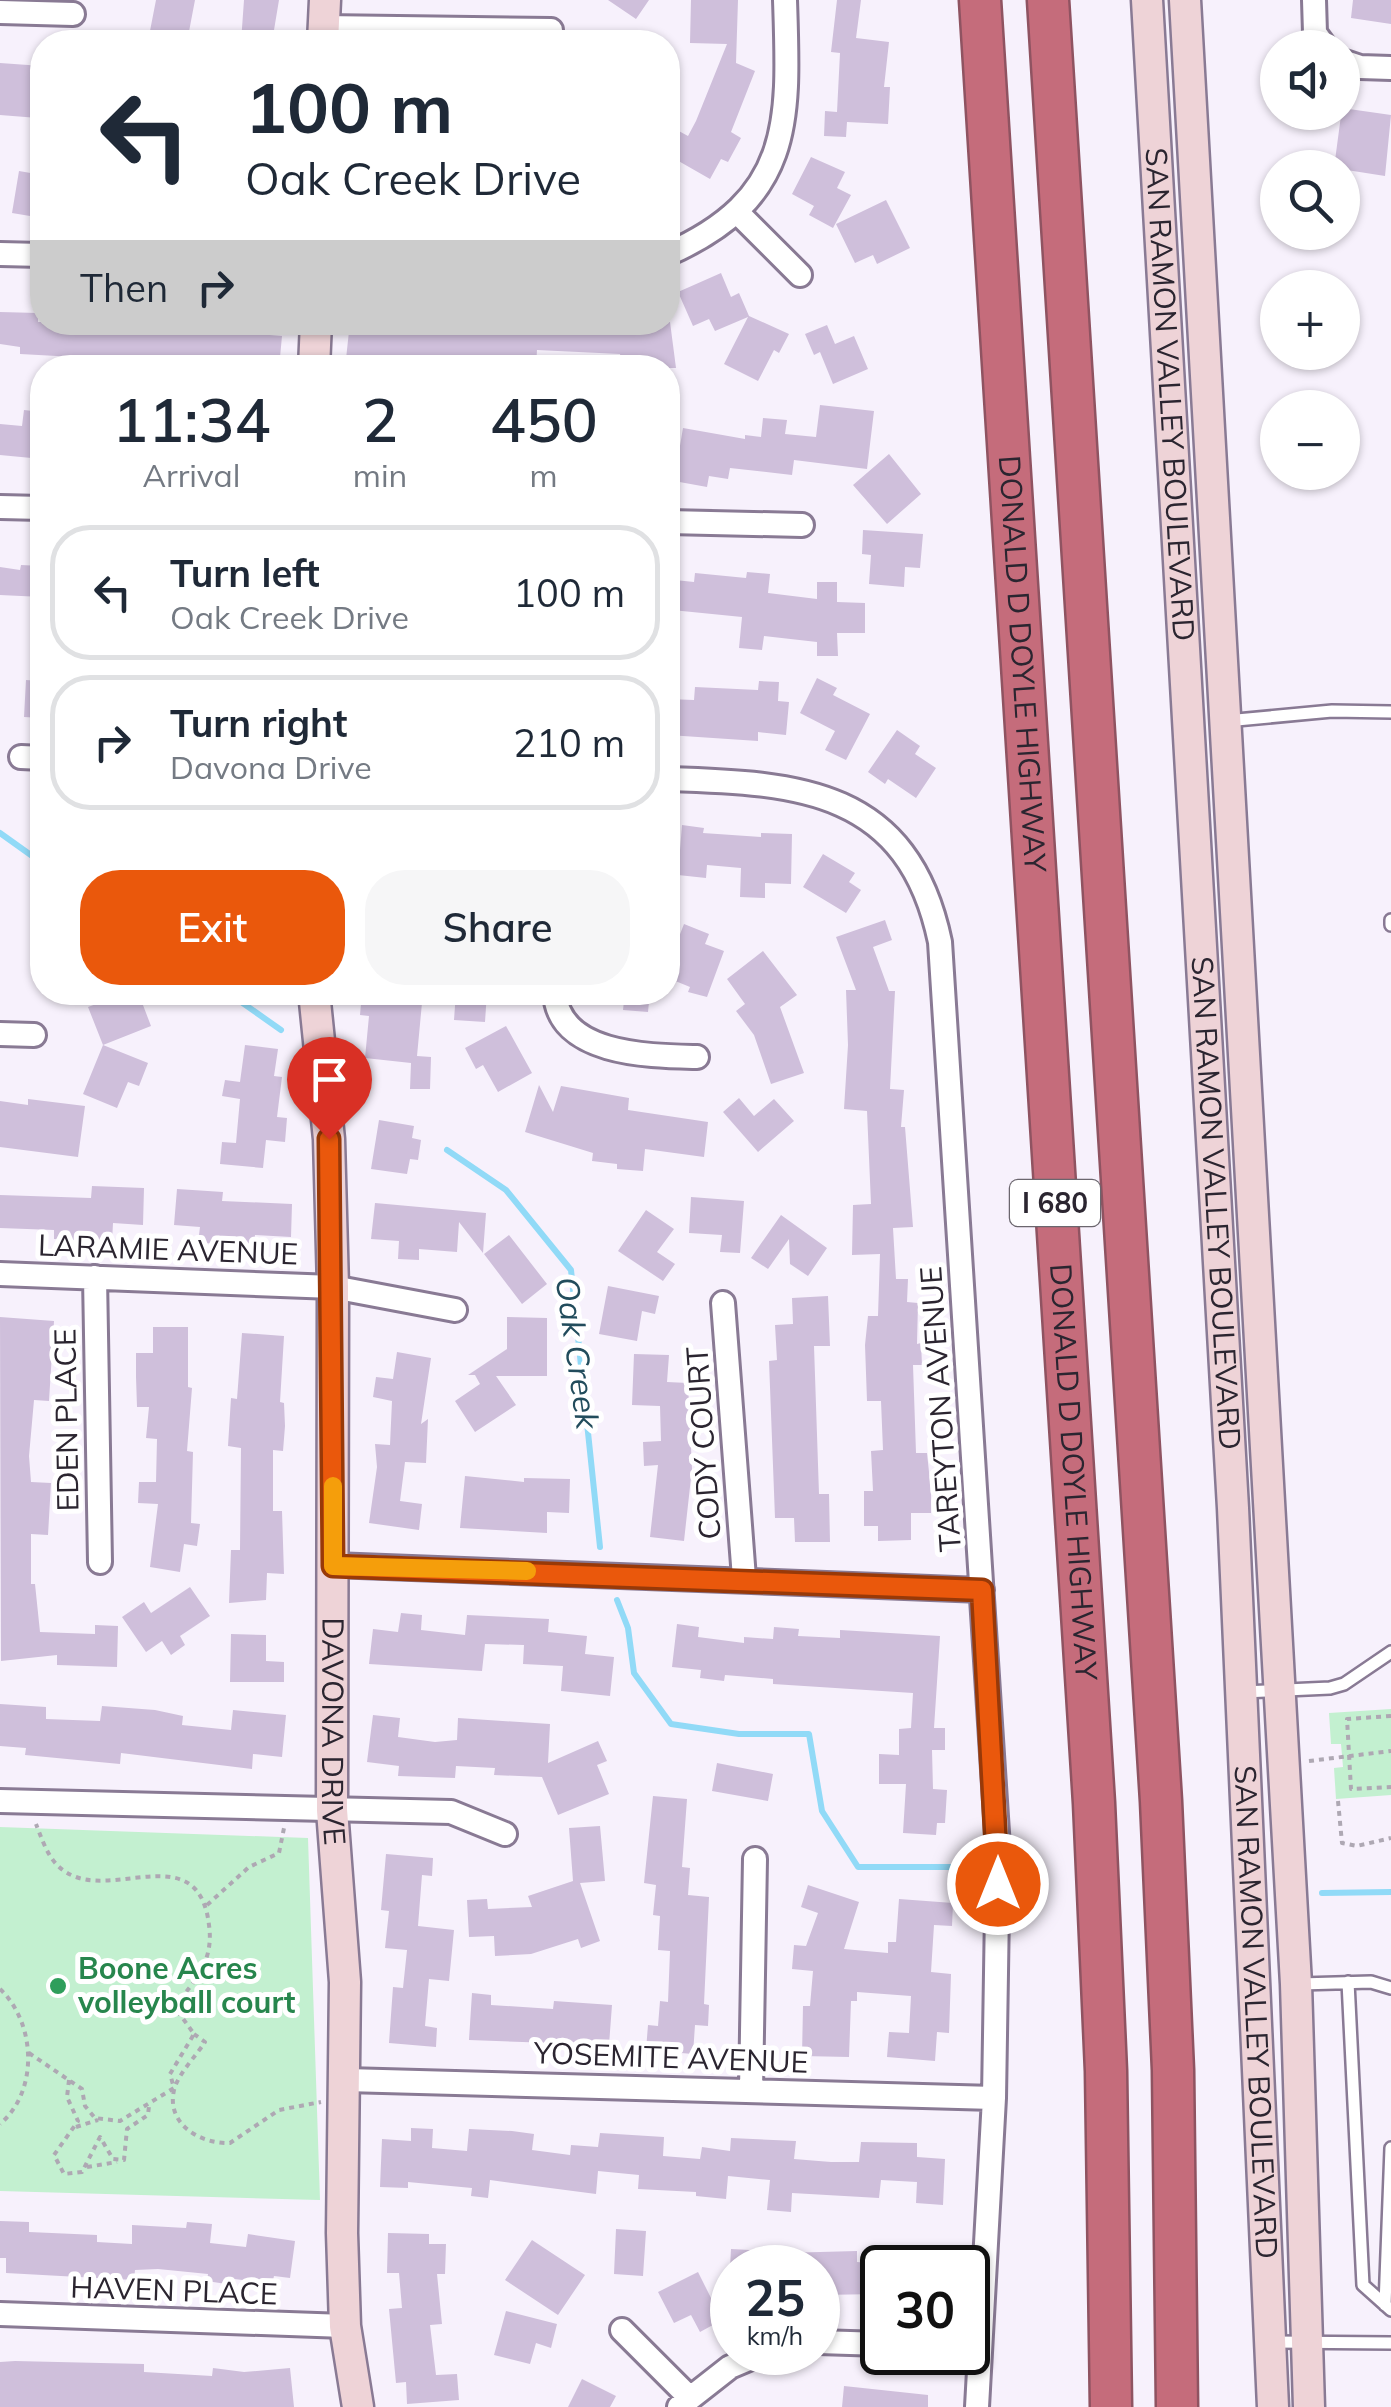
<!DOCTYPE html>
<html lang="en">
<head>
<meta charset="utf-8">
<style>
	:root { --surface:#fff; --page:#f6f6f7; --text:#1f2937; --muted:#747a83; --line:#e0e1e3; --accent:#ea580c }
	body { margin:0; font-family:Mulish,sans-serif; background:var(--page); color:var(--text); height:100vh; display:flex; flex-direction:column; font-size:38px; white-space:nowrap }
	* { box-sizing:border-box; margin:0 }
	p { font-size:32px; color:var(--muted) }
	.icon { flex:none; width:55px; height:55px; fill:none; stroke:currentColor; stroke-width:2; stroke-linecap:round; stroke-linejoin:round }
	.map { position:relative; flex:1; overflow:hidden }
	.side { position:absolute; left:30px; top:355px; width:650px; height:650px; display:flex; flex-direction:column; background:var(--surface); border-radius:40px; box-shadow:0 2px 8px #0004 }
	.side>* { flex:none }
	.top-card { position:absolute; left:30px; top:30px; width:650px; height:305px; border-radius:40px; box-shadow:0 2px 8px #0004; background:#fff; color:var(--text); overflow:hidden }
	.fabs { position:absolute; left:1260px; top:30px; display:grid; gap:20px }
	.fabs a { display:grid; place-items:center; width:100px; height:100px; border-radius:50%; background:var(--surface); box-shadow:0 2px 8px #0004; font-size:50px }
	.speed { position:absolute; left:710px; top:2245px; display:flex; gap:20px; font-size:50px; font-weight:700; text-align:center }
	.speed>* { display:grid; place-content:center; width:130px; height:130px; border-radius:50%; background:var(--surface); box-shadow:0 2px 8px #0004; line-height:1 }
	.speed small { font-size:25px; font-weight:400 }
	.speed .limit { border:5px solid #111; border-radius:15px; background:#fff; color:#111 }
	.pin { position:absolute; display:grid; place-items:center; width:85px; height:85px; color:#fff; margin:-102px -42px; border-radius:50% 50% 50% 0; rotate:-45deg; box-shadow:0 0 10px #0007 }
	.pin .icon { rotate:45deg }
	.me { position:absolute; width:110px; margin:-55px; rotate:0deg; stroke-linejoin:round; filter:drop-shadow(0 0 8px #0008) }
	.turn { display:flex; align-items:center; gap:35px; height:210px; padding:0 50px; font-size:45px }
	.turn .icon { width:130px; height:130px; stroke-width:2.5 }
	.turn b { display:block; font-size:70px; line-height:85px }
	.then { display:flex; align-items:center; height:95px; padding:0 50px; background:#0003; gap:20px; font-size:38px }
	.eta { display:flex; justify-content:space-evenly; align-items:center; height:170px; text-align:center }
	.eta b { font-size:60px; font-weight:600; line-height:70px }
	.button { display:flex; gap:20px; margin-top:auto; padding:20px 50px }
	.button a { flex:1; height:115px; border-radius:40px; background:var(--accent); color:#fff; font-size:40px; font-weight:600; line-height:115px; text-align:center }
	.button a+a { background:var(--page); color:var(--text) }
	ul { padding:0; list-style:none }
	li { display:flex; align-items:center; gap:30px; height:135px; margin:0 20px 15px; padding:0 30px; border:5px solid var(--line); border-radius:40px }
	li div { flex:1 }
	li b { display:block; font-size:38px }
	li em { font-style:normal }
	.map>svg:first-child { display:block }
	.green { fill:#c3f0d0 }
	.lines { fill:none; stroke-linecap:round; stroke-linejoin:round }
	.stream { stroke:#91daf7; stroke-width:6 }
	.building { fill:#cfbfdb }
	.lane-casing { stroke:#897a94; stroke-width:16 }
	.street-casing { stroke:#897a94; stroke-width:28 }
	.secondary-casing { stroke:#897a94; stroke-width:35 }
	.highway-casing { stroke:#8f5361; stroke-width:45 }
	.path { stroke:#aea8b3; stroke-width:4; stroke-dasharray:5 5; stroke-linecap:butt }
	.lane { stroke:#fff; stroke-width:11 }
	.street { stroke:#fff; stroke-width:22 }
	.secondary { stroke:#eed3d7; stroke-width:30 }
	.highway { stroke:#c56c7b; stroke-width:40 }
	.route-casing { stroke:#983908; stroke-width:25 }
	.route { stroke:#ea580c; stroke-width:18 }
	.slow { stroke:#f59e0b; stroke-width:18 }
	.leisure-dot { fill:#2e9e5b; stroke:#fff; stroke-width:4 }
	.labels { text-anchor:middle; stroke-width:10; stroke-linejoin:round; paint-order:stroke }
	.shield { fill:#fff; stroke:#6b666e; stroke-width:2.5 }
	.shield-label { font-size:28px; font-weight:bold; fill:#2b2530 }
	.street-label { font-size:30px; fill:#2b2530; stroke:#fff }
	.leisure-label { font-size:30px; font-weight:bold; fill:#27864d; stroke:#fff; text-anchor:start }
	.water-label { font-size:32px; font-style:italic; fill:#224c5c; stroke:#fff }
</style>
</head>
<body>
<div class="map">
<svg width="1391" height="2407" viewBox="0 0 1391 2407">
	<rect width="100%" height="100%" fill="#f7f1fc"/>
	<!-- green -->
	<path class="green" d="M1391,1709V1795L1336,1799L1334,1768L1343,1767L1341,1744H1331L1329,1713Z
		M0,1827L308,1838L320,2200L0,2191Z"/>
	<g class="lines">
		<!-- stream -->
		<path class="stream" d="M0,833L42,863
			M227,992L281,1030
			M447,1150L506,1190L571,1270L600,1547
			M617,1600L628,1628L634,1673L671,1724L739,1734H809L822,1811L858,1867H963
			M1322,1893L1391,1892"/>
	</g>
	<!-- building -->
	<path class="building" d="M156,0H195L187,42L149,36Z
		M244,0H279L272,42H241Z
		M608,0H649L636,19Z
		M691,0H738L736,63L755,71L731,132L741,138L728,162L721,159L710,179L668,155L677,130L688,136L696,121L727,44L690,43Z
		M837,0H861L856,38L889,42L884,87H890L888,124L847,122L846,137L824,136L825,111L837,112L840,53L831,52Z
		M1353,0H1391V24L1351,18Z
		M0,63L42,66L38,118L0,115Z
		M1342,108L1391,115L1385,176L1334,168Z
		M811,157L845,172L837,188L851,195L833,228L809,215L814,206L792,194Z
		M19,171L42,175V218L12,213Z
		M886,200L910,248L877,264L873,255L855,263L836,224Z
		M721,273L731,297L739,293L749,316L789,334L779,353L774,350L758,381L724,364L748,317L715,331L709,319L693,326L678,292Z
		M0,312L38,313V322H245L244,333L282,336L279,368L20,354V347L0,344Z
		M350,322H636V327L670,322L676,368H659L658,360L622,365L620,354L537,350L536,368L403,362L402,366L346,359Z
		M827,325L835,344L854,336L868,369L833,384L820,352L814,355L805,334Z
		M820,405L874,411L867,469L794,460L792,475L730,468L728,479L709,476L707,487L674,481L683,428L745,439V435L761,437L763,418L787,420L785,434L816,437Z
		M24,410L42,412V459L0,455V424L22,426Z
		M889,454L921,494L887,524L853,485Z
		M863,530L923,534L920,568L905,567L904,587L869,584L871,555L862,554Z
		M21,565L42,566V597L0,595V567L20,570Z
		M747,572L770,574L768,593L817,599V582H837V602L865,603V633H837L838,656H817V642L764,636L762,650L739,648L742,617L672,610L675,580L694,582L695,573L746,578Z
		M817,678L837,688L833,695L870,714L846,760L825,750L835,731L800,713Z
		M26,680L42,681V718L24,717Z
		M759,681L779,682L778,701L789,702L786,735L758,732V741L668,735V699L694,700L695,687L758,690Z
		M897,730L920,746L915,754L936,768L916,798L888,779L885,784L868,772Z
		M682,825L704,828L703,833L761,837V833L792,834L791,884L765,883V898L740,897L741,868L707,865L706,878L678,875Z
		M823,854L855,873L849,882L861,890L846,913L803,887Z
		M885,920L892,940L873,947L889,991H895L890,1089L904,1090L901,1127H905L913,1227L893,1228L896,1279H908L907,1302L918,1303L917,1344L921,1343L922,1365H913L916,1453H927L931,1491V1513H911V1540L878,1541V1526H864V1491H873L871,1451L883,1450L881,1401H867L865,1345L868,1316H878L880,1254L852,1255L853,1205L871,1204L867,1111L844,1109L848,1045L846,990H856L836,937Z
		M684,924L709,934L705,944L724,951L707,997L688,992L690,987L668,978V944L675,947Z
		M763,951L797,995L780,1007L804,1073L771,1084L754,1035L736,1011L745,1004L727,979Z
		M104,992H138L151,1026L103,1045L148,1063L139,1086L128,1082L117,1108L83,1094L103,1045L88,1007L107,1000Z
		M362,992H423L417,1056L431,1057L430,1089H410L411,1063L365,1058L369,1016L360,1015Z
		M456,992H487L485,1022L454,1020Z
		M625,992H650L648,1012L623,1010Z
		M506,1026L532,1073L498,1092L483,1065L476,1069L465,1048Z
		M245,1045L278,1049L274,1076L282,1077L277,1117L287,1118L285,1142L266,1140L263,1168L220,1164L222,1142L236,1143L240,1099L222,1096L225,1080L240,1082Z
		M539,1085L553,1112L561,1086L629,1098L628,1110L708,1122L704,1157L645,1149L643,1171L617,1169V1164L592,1161L593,1153L525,1132Z
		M739,1098L754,1116L774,1099L794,1121L758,1152L723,1112Z
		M28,1099L85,1106L78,1157L0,1147V1101L28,1105Z
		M379,1120L414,1126L412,1138L421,1140L418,1160L410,1159L407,1174L371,1169Z
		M92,1186L144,1188L143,1225L113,1223L112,1242L54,1239V1230L0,1228V1195L91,1198Z
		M177,1189L223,1192L222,1201L292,1204L291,1237L255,1235L254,1245L198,1243L200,1227L174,1225Z
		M691,1197L744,1201L740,1253L720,1252L722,1235L689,1233Z
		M375,1203L486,1213L483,1253L459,1222L457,1252L419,1249V1260L398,1259L399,1241L371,1239Z
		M646,1210L674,1229L657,1252L675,1264L663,1281L618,1251Z
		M781,1215L827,1248L808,1276L790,1264L789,1239L768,1269L751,1258Z
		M509,1235L547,1284L522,1304L484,1254Z
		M608,1286L659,1296L655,1314L642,1311L637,1341L599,1334Z
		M828,1296L830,1346H814L819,1494H829L830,1542H795L794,1518H775L769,1361L777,1360L775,1325L793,1324L792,1298Z
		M0,1317L54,1321L49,1401L34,1400L29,1456L31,1482L51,1483L48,1535L31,1534V1584H35L40,1632L95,1634V1625L118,1626L117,1667L57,1665V1655L1,1661Z
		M507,1317L547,1318V1376H496L516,1405L475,1432L455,1401L480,1384L475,1375H468L507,1349Z
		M153,1327H188V1387L192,1388L187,1451L193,1452L191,1523L200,1524L197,1546L184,1544L180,1572L150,1567L158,1504L138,1503L139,1482H156L157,1439L146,1438L149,1407H137L136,1377V1353H153Z
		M242,1333L284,1336L280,1402L284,1403L285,1426L283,1451L273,1450V1511H282L284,1574L267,1573L266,1600L229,1603L231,1550H240L241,1448L228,1446L231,1398L237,1399Z
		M397,1352L431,1358L421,1424L428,1419L426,1463L405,1462L400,1501L422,1504L419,1530L369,1523L377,1467L375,1444L390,1445L392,1401L373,1397L376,1377L393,1379Z
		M634,1354L669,1355L667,1382L688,1383L692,1469L684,1541L650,1537L658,1465L644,1466L643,1442L661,1441L660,1406L632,1405Z
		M465,1476L524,1482V1478L570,1479L569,1513L547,1512V1533L460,1528Z
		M190,1587L210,1616L180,1636L185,1645L171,1655L162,1641L146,1652L122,1617L144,1602L151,1613Z
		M401,1613L422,1615L421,1630L465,1635L467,1615L549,1619L548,1632L587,1636L585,1654L614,1657L610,1696L561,1691L563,1666L523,1664L524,1645L485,1644L482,1671L369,1664L373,1629L398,1632Z
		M677,1624L699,1627L698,1637L744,1643V1637L773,1639L774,1627L799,1629L798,1636L840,1638V1630L940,1636L934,1728H945V1750H932L933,1789L947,1790L945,1823H937L936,1835L903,1833L906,1784H879V1754L899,1755V1729L911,1728L913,1693L773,1684V1679L725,1675L724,1681L700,1678L701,1670L672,1667Z
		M231,1634L266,1635V1661L284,1662V1682H230Z
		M0,1704L46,1707V1719L100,1721L102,1706L155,1710L183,1716L182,1725L231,1730L233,1710L286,1715L282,1757L253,1754L252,1769L121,1753L120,1764L25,1755L26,1748L0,1746Z
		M373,1715L400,1718L398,1737L435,1742L457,1740L458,1718L550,1724L548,1763L598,1741L607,1761L597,1765L609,1794L558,1815L542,1777L494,1775L495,1768L456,1766L455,1778L398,1776L399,1766L367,1762Z
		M717,1763L773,1774L768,1801L712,1791Z
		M653,1796L687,1799L682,1867L690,1868L688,1895L709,1897L704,2004L709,2005L708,2026L695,2025L693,2054L646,2050L648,2025L658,2026L660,2001L668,2002L670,1951L658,1950L660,1916L653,1915L656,1885L644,1883Z
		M600,1826L605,1881L580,1883L600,1941L581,1948L578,1939L531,1954L495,1956L494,1936L469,1937L467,1900L487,1899L488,1909L532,1907L528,1896L573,1881L569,1828Z
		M386,1854L433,1858L432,1876L422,1875L418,1926L454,1930L449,1981L429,1979L425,2026L437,2028L436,2047L389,2043L393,1987L403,1988L407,1950L385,1948L389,1911L381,1910Z
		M808,1885L859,1902L844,1949L888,1953V1942H896L899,1899L953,1903L952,1926L934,1925L931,1972L951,1974L949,2033L937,2032L935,2061L887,2057L889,2032L909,2033L911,1996L857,1992V2001H851L849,2057L802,2056L803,2006H810L813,1971L792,1969L794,1945L806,1946L818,1913L801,1907Z
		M472,1993L491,1995V2005L553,2009L554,2001L612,2005L609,2045L469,2040Z
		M411,2128L433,2129L432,2148L467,2151L469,2129L512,2131L534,2134L532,2150L570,2155L571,2145L598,2147L600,2133L664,2137L663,2156L700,2159L702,2147L730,2151L731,2138L796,2141L794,2159L831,2162H859L861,2142L917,2143V2157L945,2159L943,2205L916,2203L917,2182L881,2180L879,2198L792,2193L791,2212L767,2210L770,2180L728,2176L726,2199L696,2196V2192L638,2189L639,2175L598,2171L596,2194L490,2180L488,2198L471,2196L472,2188L408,2182V2188L380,2187L382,2139L411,2141Z
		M0,2221L29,2222V2232L97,2235V2242L132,2244V2225L186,2228L187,2222L212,2224L210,2243L246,2247L248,2234L295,2241L290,2278L274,2276L272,2284L227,2278L226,2284L207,2281L208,2274L158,2269L135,2270L134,2280L6,2273V2258H0Z
		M616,2229L646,2231L643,2276L614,2274Z
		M388,2233L429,2234V2244H446L445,2274H437L442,2324L430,2325L436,2375L457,2374L459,2400L407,2404L406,2382L396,2383L389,2309L402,2308L399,2273H387Z
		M532,2240L585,2275L558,2315L505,2280Z
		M891,2245L919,2247L918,2268H889Z
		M731,2249L768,2251L767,2268H730Z
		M857,2251V2262L882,2264V2294L818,2295V2268H783V2253Z
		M698,2272L722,2320L700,2332L691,2315L674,2323L658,2292Z
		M506,2311L557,2324L551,2348L536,2343L530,2364L494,2355Z
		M15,2361L144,2364V2372L212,2376L213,2368L244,2372L290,2368L294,2407H0V2362Z
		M582,2379L616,2396L610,2407H568Z
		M844,2386L928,2395V2407H842Z"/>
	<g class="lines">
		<!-- lane casing -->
		<g class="lane-casing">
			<path id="lane" d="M1226,721L1332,711L1391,712
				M1391,925V920
				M1243,1692L1330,1688L1344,1684L1391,1652
				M1348,1982L1363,2285L1391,2310
				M1300,1984L1371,1982L1391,1988
				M1385,2305L1391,2148
				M1273,2342L1391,2343"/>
		</g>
		<!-- street casing -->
		<g class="street-casing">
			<path id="street" d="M1314,0L1315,33L1326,48
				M0,12L73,14
				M323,27L551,30
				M1342,61L1360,67L1391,68
				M738,213L800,275
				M0,254L42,255
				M668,254C794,198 789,121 785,0
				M0,507L42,508
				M668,522L802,525
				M21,757L42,758
				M668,779C799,783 908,789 940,942L998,1848L994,2098L977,2407
				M555,992C557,1056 653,1056 697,1057
				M0,1034L34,1035
				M0,1274L333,1287L455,1310
				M95,1277L100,1562
				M723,1303L744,1578
				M333,1565L982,1590
				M0,1801L451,1812L505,1834
				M346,2080L994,2098
				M751,2090L755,1859
				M0,2314L345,2326
				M622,2330L688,2396
				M818,2342L882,2344
				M679,2407L730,2367L765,2352"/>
		</g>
		<!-- secondary casing -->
		<g class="secondary-casing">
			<g id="secondary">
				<path id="s1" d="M1147,0L1233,1508L1273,2407"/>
				<path d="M1185,0L1296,1984L1309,2407"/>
				<path d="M323,42L325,0"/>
				<path d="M314,368L316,322"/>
				<path id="s2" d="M314,992L329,1139L333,1287L332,1810L345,1982L342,2233L345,2326L358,2407"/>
			</g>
		</g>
		<!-- highway casing -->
		<g class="highway-casing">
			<g id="highway">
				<path id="s3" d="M980,0L1094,1803L1106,2071L1111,2407"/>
				<path d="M1048,0L1161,1801L1173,2070L1177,2407"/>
			</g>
		</g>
		<!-- path -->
		<path class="path" d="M1391,1716L1347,1719L1351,1789L1391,1787
			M1309,1761L1391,1751
			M1338,1801L1342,1843L1357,1846L1391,1838
			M207,1905L249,1867L279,1853L284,1828
			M0,1989C36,2023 39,2091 0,2124
			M194,2034L205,2042C196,2056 178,2074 174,2090C166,2125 201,2144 230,2143L279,2110L321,2102
			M29,2053L82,2089L85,2106L95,2118L120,2121L174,2088L170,2074L194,2034L174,2006C196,1981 214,1960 209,1925C199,1842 123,1894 76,1877C51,1868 45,1847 36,1824
			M69,2080L67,2097L78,2121L54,2155L64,2174L82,2172L100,2137L113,2159L124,2160L127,2129L148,2115L149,2106
			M76,2127L98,2120
			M87,2167L117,2162"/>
		<!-- lane -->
		<use href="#lane" class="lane"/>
		<!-- street -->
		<use href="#street" class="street"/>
		<!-- secondary -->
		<use href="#secondary" class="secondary"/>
		<!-- highway -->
		<use href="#highway" class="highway"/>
	</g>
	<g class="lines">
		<!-- route casing -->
		<g class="route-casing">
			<path id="route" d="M329,1139L333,1566L982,1590L998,1884"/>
		</g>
		<!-- route -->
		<use href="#route" class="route"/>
		<!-- slow -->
		<path class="slow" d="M333,1486V1566L527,1571"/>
	</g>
	<!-- markers -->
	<circle class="leisure-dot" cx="58" cy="1986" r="10"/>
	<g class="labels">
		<!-- shield labels -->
		<rect class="shield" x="1010" y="1180" width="90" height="46" rx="8"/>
		<g class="shield-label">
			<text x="1055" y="1213">I 680</text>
		</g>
		<!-- street labels -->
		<g class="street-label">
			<text dy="10" stroke="none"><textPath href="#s1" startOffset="395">SAN RAMON VALLEY BOULEVARD</textPath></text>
			<text dy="10" stroke="none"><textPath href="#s3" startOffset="665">DONALD D DOYLE HIGHWAY</textPath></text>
			<text dy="10" stroke="none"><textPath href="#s1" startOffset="1205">SAN RAMON VALLEY BOULEVARD</textPath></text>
			<text transform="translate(168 1250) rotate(2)" y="10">LARAMIE AVENUE</text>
			<text transform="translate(941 1409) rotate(-94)" y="10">TAREYTON AVENUE</text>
			<text transform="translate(67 1420) rotate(-91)" y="10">EDEN PLACE</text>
			<text transform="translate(704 1443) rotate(-94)" y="10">CODY COURT</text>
			<text dy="10" stroke="none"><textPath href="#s3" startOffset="1475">DONALD D DOYLE HIGHWAY</textPath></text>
			<text dy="10" stroke="none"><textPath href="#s2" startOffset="740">DAVONA DRIVE</textPath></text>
			<text dy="10" stroke="none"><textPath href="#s1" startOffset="2015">SAN RAMON VALLEY BOULEVARD</textPath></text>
			<text transform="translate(671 2058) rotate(2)" y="10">YOSEMITE AVENUE</text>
			<text transform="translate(174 2291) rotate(2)" y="10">HAVEN PLACE</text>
		</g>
		<!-- leisure labels -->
		<g class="leisure-label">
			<text x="78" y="1979">Boone Acres<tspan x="78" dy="34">volleyball court</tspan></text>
		</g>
		<!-- water labels -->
		<g class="water-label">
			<text transform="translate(577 1353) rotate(82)" y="11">Oak Creek</text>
		</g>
	</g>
</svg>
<div class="fabs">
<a><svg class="icon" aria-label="sound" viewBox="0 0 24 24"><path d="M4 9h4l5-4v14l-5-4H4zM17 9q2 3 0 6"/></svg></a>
<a><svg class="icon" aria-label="search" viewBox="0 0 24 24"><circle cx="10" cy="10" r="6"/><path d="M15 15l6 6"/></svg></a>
<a>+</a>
<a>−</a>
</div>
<div class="speed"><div>25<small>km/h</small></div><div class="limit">30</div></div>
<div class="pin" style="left:329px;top:1139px;background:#d93025"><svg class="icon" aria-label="arrive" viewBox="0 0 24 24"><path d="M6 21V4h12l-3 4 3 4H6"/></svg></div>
<svg class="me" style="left:998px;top:1884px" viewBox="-20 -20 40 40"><circle r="17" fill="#ea580c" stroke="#fff" stroke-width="3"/><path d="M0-11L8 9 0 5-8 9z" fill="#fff"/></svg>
<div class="top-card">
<div class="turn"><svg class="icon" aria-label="left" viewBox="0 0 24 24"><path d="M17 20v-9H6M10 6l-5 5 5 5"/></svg><div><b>100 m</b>Oak Creek Drive</div></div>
<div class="then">Then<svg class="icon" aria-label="right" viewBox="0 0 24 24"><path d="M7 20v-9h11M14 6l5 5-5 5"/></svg></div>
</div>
<section class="side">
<div class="eta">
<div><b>11:34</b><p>Arrival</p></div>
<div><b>2</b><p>min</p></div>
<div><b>450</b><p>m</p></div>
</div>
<ul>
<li><svg class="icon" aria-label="left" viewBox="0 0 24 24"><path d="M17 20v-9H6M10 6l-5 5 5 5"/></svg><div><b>Turn left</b><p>Oak Creek Drive</p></div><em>100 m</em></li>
<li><svg class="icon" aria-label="right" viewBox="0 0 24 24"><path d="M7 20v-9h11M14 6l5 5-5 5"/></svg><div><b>Turn right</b><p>Davona Drive</p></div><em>210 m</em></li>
</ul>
<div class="button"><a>Exit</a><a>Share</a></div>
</section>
</div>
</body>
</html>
